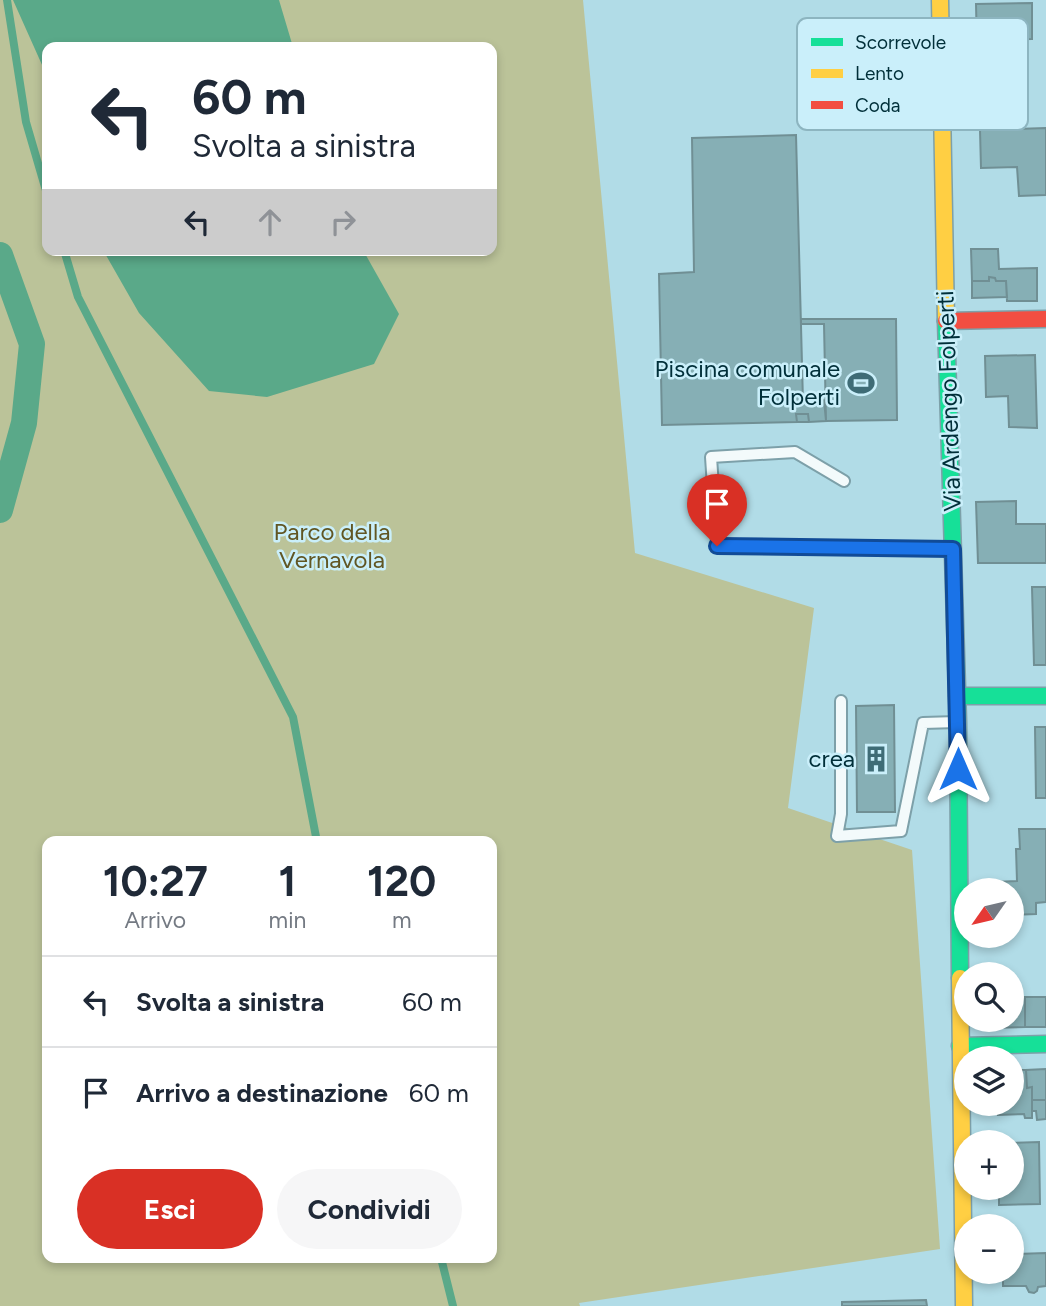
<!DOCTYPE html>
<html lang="it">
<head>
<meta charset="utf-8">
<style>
	:root { --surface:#fff; --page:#f6f6f7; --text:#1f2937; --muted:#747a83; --line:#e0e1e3; --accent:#d93025 }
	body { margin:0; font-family:Figtree,sans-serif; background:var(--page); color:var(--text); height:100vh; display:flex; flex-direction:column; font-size:26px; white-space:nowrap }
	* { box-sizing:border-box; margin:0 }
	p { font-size:23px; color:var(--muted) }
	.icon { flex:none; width:38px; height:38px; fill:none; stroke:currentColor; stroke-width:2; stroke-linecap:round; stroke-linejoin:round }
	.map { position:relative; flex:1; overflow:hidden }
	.side { position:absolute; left:42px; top:836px; width:455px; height:427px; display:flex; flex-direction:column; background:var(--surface); border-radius:14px; box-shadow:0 4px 10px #0003 }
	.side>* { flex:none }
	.banner { position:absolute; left:42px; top:42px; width:455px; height:214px; border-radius:14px; box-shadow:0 4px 10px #0003; background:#fff; color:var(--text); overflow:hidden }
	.needle { width:46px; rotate:236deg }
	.fabs { position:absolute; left:954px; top:878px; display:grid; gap:14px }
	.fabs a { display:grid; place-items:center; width:70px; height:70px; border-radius:50%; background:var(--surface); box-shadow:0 4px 10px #0003; font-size:35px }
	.pin { position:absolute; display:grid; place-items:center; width:60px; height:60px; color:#fff; margin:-72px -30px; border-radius:50% 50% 50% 0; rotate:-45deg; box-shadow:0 0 7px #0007 }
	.pin .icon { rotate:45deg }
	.me { position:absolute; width:77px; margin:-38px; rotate:0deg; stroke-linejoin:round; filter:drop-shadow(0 0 5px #0008) }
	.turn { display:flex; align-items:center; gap:24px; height:147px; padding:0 35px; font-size:32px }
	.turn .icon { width:91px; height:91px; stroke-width:2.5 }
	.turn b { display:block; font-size:49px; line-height:60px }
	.lanes { display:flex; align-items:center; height:66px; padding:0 35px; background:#0003; justify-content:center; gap:35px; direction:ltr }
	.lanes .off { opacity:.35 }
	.eta { display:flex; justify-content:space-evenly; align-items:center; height:119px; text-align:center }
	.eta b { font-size:42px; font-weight:700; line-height:49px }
	.action { display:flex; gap:14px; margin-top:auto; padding:14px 35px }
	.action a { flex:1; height:80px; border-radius:42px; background:var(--accent); color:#fff; font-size:28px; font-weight:700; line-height:80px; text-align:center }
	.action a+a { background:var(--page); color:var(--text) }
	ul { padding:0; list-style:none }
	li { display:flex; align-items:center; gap:21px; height:91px; padding:0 35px; border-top:2px solid var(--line) }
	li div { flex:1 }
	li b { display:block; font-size:26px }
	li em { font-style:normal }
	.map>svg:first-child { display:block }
	.green { fill:#bbc399; fill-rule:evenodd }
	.water { fill:#5aa989 }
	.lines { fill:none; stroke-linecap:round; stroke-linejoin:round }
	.stream { stroke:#5aa989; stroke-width:8 }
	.canal { stroke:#5aa989; stroke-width:26 }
	.building { fill:#86afb5; stroke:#708f94; stroke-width:2 }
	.lane-casing { stroke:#7da0a9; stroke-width:14 }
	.fast-casing { stroke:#7da0a9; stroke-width:19 }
	.slow-casing { stroke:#7da0a9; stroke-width:19 }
	.jam-casing { stroke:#7da0a9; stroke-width:19 }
	.lane { stroke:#f3fafb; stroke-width:10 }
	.fast { stroke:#16e098; stroke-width:16 }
	.slow { stroke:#ffcf43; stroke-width:16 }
	.jam { stroke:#f24e42; stroke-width:16 }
	.route-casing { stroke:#114b97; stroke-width:18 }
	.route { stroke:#1a73e8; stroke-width:12 }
	.labels { text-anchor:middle; stroke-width:5; stroke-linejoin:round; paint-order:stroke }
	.poi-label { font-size:24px; fill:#002f39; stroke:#caeffa; text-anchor:end }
	.street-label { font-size:24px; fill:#002f39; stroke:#caeffa }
	.park-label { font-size:24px; fill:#615623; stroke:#caeffa }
	.key { fill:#caeffa; stroke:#8db5c0; stroke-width:2 }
	.key-label { font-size:19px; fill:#002f39 }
</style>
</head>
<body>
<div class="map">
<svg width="1046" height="1306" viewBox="0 0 1046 1306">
	<rect width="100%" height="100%" fill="#b1dce7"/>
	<!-- green -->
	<path class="green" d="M0,0H583L635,553L814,608L788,808L912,850L940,1249L579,1303L580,1306H0ZM47,47H492V250H47ZM47,842H492V1258H47Z"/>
	<!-- water -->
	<path class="water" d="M13,0H279L293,47H47V76Z
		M103,250H363L399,314L374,364L267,397L209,391L139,313Z"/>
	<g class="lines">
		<!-- stream -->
		<path class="stream" d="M7,0L26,122L47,194
			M64,250L78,297L293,717L317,842
			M441,1258L453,1306"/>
		<!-- canal -->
		<path class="canal" d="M0,255L32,344L24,423L0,510"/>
	</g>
	<!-- building -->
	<path class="building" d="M1032,3V39L987,40L988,49H977L976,4Z
		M1046,128V195L1019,196L1017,167L981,168L980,130Z
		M796,135L803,402L824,400L826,421L809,422L808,414H796L797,422L662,425L659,274L694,272L692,138Z
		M971,249H998L999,269L1037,268V301H1007L1006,281H996L995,278L989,277V281H972Z
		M989,277L995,278L996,281H1006L1007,297L972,298V281H989Z
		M801,319H896L897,420L826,421L824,324H801Z
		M1035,355L1037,428L1009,427L1008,396L986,397L985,356Z
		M796,414H808L809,422H797Z
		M1016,501V524H1046V563H978L976,502Z
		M1032,587H1046V665H1034Z
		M894,705L895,812H857L856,706Z
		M1035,727H1046V798H1036Z
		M1019,829H1046V902L1036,903V914L1012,915V891H994V882L1017,881L1016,849H1020Z
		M1012,997H1025V1027L988,1028V1020H1012Z
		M1025,997H1046V1027H1025Z
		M1046,1069V1100H1032V1087L1027,1088L1026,1070Z
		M1012,1070H1026L1027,1088L1032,1087V1118H1025L1024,1114L998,1115V1104H1012Z
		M1032,1100H1046V1119L1037,1120L1036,1111H1032Z
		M1039,1142L1040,1204L999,1205V1188H1012V1143Z
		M1046,1253V1286L1038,1287L1037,1291L1034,1293L1029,1292L1026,1286H1003V1272H1012V1254Z
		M926,1300L927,1306H842V1302Z"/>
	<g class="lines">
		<!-- lane casing -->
		<g class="lane-casing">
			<path id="lane" d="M844,481L795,452L711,457L717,546L950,549
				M841,701V814L837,836L901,831L923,723L957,722"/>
		</g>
		<!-- fast casing -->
		<g class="fast-casing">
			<path id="fast" d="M946,321L958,722L960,978
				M957,696H1046
				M960,1046L1046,1044"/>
		</g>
		<!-- slow casing -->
		<g class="slow-casing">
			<path id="slow" d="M940,0L946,321
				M960,978L964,1306"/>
		</g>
		<!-- jam casing -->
		<g class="jam-casing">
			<path id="jam" d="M946,321L1046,319"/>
		</g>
		<!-- lane -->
		<use href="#lane" class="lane"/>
		<!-- fast -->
		<use href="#fast" class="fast"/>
		<!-- slow -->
		<use href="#slow" class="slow"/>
		<!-- jam -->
		<use href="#jam" class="jam"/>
	</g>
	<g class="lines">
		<!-- route casing -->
		<g class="route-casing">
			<path id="route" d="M717,546L953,549L958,769"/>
		</g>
		<!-- route -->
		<use href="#route" class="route"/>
	</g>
	<!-- icons -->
	<defs>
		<g id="stadium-bare" transform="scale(2.1)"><path d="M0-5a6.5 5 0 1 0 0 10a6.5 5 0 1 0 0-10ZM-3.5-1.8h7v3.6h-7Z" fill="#3e6c76" stroke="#caeffa" stroke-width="2.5" paint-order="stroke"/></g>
		<g id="building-bare" transform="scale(2.1)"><path d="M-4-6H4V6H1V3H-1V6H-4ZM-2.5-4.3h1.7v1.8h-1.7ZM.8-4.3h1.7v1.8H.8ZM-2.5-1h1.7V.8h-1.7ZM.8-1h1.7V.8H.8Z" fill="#3e6c76" stroke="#caeffa" stroke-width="2.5" paint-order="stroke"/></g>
	</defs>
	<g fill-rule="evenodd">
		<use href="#stadium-bare" x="861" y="383"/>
		<use href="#building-bare" x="876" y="759"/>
	</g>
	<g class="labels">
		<!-- poi labels -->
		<g class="poi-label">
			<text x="840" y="377">Piscina comunale<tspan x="840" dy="28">Folperti</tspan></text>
			<text x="855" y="767">crea</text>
		</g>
		<!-- street labels -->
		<g class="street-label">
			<text transform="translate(949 401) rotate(-92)" y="8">Via Ardengo Folperti</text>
		</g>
		<!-- park labels -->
		<g class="park-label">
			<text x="332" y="540">Parco della<tspan x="332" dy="28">Vernavola</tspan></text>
		</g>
	</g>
	<!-- legend -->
	<rect x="797" y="18" width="231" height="112" rx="10" class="key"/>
	<rect x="811" y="38" width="32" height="8" fill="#16e098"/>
	<rect x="811" y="69" width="32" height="9" fill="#ffcf43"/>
	<rect x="811" y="101" width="32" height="8" fill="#f24e42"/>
	<g class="key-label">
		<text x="855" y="49">Scorrevole</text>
		<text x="855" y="80">Lento</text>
		<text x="855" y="112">Coda</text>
	</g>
</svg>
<div class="fabs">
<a><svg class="needle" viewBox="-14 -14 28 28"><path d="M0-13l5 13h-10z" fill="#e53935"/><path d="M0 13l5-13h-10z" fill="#747a83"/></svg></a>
<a><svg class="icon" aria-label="search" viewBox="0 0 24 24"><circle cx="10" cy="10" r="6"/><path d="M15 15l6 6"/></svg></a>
<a><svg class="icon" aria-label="layers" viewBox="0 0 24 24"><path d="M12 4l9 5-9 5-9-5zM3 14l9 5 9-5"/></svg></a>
<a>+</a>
<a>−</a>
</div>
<div class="pin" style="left:717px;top:546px;background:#d93025"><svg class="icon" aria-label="arrive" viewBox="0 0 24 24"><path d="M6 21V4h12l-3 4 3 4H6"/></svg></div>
<svg class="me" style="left:958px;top:769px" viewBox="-20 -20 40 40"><path d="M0-17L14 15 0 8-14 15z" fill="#1a73e8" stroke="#fff" stroke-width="4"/></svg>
<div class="banner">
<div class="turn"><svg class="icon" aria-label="left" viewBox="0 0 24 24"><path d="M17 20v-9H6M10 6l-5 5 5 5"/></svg><div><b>60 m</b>Svolta a sinistra</div></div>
<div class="lanes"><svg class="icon" aria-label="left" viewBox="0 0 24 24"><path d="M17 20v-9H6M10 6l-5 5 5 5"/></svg><svg class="icon off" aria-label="ahead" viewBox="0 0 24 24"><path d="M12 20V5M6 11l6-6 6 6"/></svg><svg class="icon off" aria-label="right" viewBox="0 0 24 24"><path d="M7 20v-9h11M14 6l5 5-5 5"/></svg></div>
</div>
<section class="side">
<div class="eta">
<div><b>10:27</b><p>Arrivo</p></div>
<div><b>1</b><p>min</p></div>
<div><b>120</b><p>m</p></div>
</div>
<ul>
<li><svg class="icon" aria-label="left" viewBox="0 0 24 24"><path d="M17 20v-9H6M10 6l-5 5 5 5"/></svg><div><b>Svolta a sinistra</b></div><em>60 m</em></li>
<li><svg class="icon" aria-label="arrive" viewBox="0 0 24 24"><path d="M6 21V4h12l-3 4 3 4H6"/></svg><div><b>Arrivo a destinazione</b></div><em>60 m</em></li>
</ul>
<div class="action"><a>Esci</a><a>Condividi</a></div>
</section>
</div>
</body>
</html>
